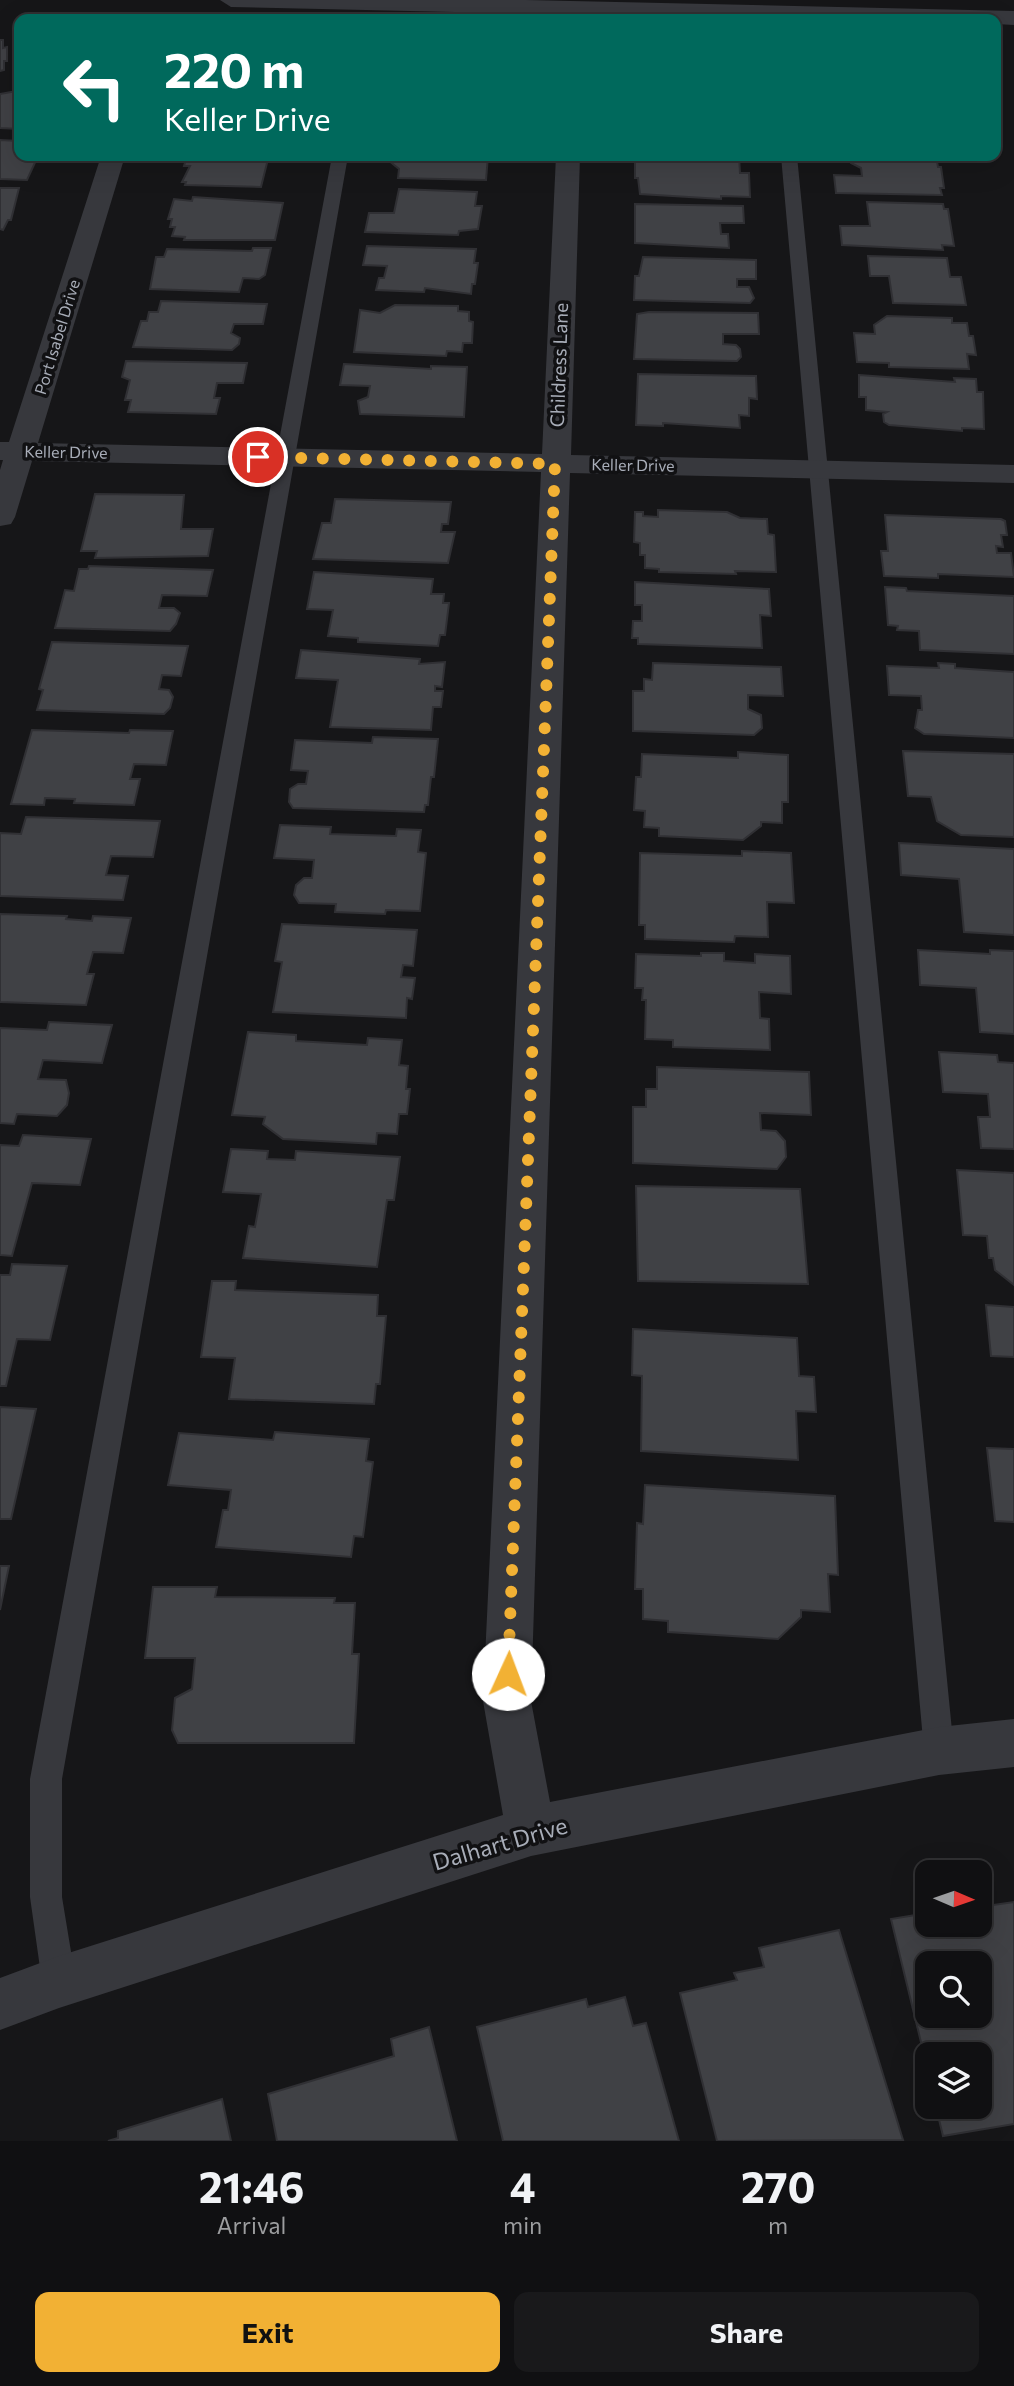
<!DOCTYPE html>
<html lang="en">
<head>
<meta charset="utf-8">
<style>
	:root { --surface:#101012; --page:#19191b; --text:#f1f3f6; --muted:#9c9d9f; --line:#303032; --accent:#f2b134 }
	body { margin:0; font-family:Commissioner,sans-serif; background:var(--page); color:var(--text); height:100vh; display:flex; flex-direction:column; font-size:26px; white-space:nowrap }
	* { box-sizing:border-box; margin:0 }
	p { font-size:23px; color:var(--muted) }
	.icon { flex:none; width:38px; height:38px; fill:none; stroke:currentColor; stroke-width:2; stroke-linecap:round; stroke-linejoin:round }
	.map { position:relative; height:2141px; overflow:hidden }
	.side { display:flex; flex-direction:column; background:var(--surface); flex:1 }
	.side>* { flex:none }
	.banner { position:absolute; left:14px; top:14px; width:987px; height:147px; border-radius:14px; box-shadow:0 7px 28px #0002,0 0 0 2px var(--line); background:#00695c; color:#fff; overflow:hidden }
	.needle { width:46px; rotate:92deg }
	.buttons { position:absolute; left:915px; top:1860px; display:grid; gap:14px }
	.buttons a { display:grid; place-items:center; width:77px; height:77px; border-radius:14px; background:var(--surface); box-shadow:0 7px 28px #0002,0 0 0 2px var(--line); font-size:35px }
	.pin { position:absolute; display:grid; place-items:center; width:60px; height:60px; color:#fff; margin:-30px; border:4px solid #fff; border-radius:50%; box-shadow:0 2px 7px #0007 }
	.me { position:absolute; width:77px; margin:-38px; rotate:2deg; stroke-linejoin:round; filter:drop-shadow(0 0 5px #0008) }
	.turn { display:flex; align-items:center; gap:24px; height:147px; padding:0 35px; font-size:32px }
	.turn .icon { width:91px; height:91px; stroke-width:2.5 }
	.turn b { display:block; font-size:49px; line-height:60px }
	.eta { display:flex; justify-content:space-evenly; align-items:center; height:119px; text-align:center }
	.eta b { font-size:42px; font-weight:700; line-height:49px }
	.action { display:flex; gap:14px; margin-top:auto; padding:14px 35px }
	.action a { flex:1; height:80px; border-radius:14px; background:var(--accent); color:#111; font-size:28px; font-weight:700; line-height:80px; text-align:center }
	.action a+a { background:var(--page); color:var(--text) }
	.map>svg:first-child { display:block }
	.building { fill:#404145; stroke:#303034; stroke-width:2; fill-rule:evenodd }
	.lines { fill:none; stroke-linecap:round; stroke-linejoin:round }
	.service { fill:#37383d; fill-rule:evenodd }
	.minor { fill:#37383d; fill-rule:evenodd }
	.tertiary { fill:#37383d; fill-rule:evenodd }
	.route { stroke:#f2b134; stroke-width:12; stroke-dasharray:0 21.6 }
	.labels { text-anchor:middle; stroke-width:7; stroke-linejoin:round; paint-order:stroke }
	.far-street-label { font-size:16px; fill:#a8adb8; stroke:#111113 }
	.street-label { font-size:19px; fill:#a8adb8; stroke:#111113 }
	.near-street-label { font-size:23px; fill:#a8adb8; stroke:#111113 }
</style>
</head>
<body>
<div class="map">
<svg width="1014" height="2141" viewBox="0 0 1014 2141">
	<rect width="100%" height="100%" fill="#161618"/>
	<!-- building -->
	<path class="building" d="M0,40H3V48L7,47V61H4V70L0,71Z
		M11,92H19V129L0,128V94Z
		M0,140L19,141V156H38L27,180L0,179Z
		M187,156H285L284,160L268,159L261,187L185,185L186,182H182L190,166H184Z
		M383,156H488L486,180L398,178L399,169Z
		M635,156H739L740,173H749L750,197L721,196V199L640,194L638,178H635Z
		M853,156H936L938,167H941L944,188H940L942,195L836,193L834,175L862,176L861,168L851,163Z
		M0,188H19L11,220H8L3,230L0,229Z
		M399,189L477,192L475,206H482L478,229L459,231L458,235L365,232L369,213H394Z
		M193,197L283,203L275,240H184L185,237L172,236L175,227H170L172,219H168L174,199L192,201Z
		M867,202L943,204L944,209H948L954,246L942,245L943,250L842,245L840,226H870Z
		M635,204L743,206L744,223H720L721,234H728L729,248L635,243Z
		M367,246L476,249L474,263H478L475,284H472L471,294L425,288L424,292L376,290L379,278H384L387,266L363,265Z
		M253,248H271L265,275L259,279L243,278L239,292L150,289L156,257H164L167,249L252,251Z
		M868,256L947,258L950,277H961L966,305L893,303L889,276H870Z
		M643,257L756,260V279H737V287H749L754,298L750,303L634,300L635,276H639Z
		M161,301L267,304L263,324H234L231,333L240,338L239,344L232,350L133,347L141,321H147L149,312H158Z
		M395,305L458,306V311L469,312V321L473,322L472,343H463L462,352L447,351L446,356L354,352L360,310L380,313Z
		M649,312L758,313L759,334H723V344L736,345L740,349L741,357L737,361L634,359L637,314Z
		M887,316L952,318V323H967L969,336H973L976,355L967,354L969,369L889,367V363L857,362L854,333L875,334L874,325Z
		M126,361L247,363L243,383H217L214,398H220L216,414L128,412L131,400H125L130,380L122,377Z
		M344,364L431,369V366L467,367L464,417L360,414L358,401L368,397L370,386L340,385Z
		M638,374L756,376L757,399L749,398V416L739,415L740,428L663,423V426L636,425Z
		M859,375L955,382L954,378L976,379L977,392H983L984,429L962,428V431L889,425L884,422L883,414L887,412L866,410V397H859Z
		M95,494L184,495L181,529H213L208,556L95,558L97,551H81Z
		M335,499L451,502L448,524H442L441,532H455L448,563L313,559L322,523H331Z
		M658,510L727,512L740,518L767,519L768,534L774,535L776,572L735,571L736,574L659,572V569L645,568V555H640V543L634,542L635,512H643V516L658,517Z
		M885,515L1001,519L1005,521L1007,535H1001L1003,547L996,546L997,553H1011L1014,577L938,574V578L884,576L881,551H888Z
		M89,566L213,570L207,596L162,595L159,608H174L180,613L176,624L170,631L55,628L65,590L74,591L79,569H88Z
		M314,572L433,579L431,594H444L443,603H449L445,635H440L438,646L358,642V638L328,636L333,610L307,609Z
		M635,582L769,589L771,616L760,615L762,648L638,644V638H632L633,621H642V605H635Z
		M885,587L906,588L907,591L1014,596V654L920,650L919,631L897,630L898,626L888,625Z
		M52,642L188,646L181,676L162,675L159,689L169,690L173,697L170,708L164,714L37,710L43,690L39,689Z
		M301,650L420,659L419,664L445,662L442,687L435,686V691H443L441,707H433L431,730L330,727L338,680L296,678Z
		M653,663L781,667L783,696L748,695V709L761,715L762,728L754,735L633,731V691H644V679L652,680Z
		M938,663L955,664V668L1014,672V738L924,734L915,728L918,710H922L921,696L889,695L887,666L939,668Z
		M32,730L129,733L130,730L173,731L166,765L134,764L130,779H140L134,805L74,803L75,799L45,798L44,805L11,804Z
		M373,737L438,739L434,777H431L428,805H425L424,812L293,808L289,802L290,789L298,784H306L308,771L291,770L295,740L372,743Z
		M903,751L1014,754V837L961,835L937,821L931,797L908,796Z
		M738,752L788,755V802H782V823L761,822V826L743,840L659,836V828L644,827L645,811L634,810L636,777H641L642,754L738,758Z
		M26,817L160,821L153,857L111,856L106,875L128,876L123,900L0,896V833L21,834Z
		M280,825L331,827L330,834L396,836L397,829L421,830L418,852L426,853L420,911L386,910L385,914L335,912L336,904L299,903L294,895L296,885L304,878H312L314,860L274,858Z
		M899,843L1014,849V935L964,932L959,879L901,875Z
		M742,851L791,853L794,903L767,902L768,937L735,936L734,942L645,939V925H639L640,853L742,856Z
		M0,914L67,916L66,919L92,921L93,916L131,918L123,953L93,952L87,974H94L86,1005L0,1002Z
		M282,924L417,930L413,966L403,965L401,977L415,978L412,999L407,998L406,1018L273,1012L282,962L275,961Z
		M918,950L990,954V950L1014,951V1034L980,1032L976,988L920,985Z
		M701,953H724V961L755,963V954L790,956L791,994L759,992L760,1018L769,1019L770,1050L673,1047V1040L645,1039L646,1000H642L643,988H635L636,954L701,956Z
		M49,1022L112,1025L102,1063L43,1060L38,1079L66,1080L69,1093L67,1105L57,1116L17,1114L14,1124L0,1123V1028L47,1030Z
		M248,1032L296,1035V1041L367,1045L368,1038L402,1040L399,1065L408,1066L406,1089H410L407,1114H399L397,1134L377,1133L376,1144L283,1139L263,1124L265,1117L232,1115Z
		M939,1052L997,1055L998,1062L1014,1063V1149L981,1148L978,1117H990L988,1094L943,1092Z
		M657,1067L809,1072L811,1115L760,1113L761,1130L776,1131L785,1141L786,1157L777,1169L633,1163V1107H646V1089H657Z
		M23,1135L91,1139L80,1185L32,1183L12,1256L0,1255V1145L19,1146Z
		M231,1149L268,1151L267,1159L295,1160L296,1151L400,1157L394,1200H387L377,1267L243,1258L249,1226L255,1227L261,1194L223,1192Z
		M957,1170L1014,1173V1285L995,1270L993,1258H989L987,1236L963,1235Z
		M636,1186L800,1189L808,1284L638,1281Z
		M12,1264L67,1266L50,1340L17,1339L6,1386H0V1275H10Z
		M212,1281H236L235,1290L378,1295L377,1316H386L380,1384H376L374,1404L229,1399L235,1358L201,1357Z
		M986,1305L1014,1307V1357L991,1356Z
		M633,1329L797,1338L799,1376L814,1377L816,1412L796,1411L798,1460L641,1451L642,1376L632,1375Z
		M0,1407L36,1409L11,1519H0Z
		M275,1432L369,1439L366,1461L373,1462L363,1537L354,1536L351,1557L216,1547L223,1510H228L231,1490L168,1485L179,1433L273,1440Z
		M987,1448L1014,1449V1522L995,1521Z
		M645,1485L835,1496L838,1575L828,1574L830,1612L801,1610V1617L778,1639L668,1632V1621L643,1619V1589H635L637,1523L643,1524Z
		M0,1566H9L0,1610Z
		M153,1587H217L215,1597L335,1598L334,1603H355L352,1654H359L354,1743H178L172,1730L175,1698L192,1689L195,1658H145Z
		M1014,1902V2124L943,2136L936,2107H980V2054H928V2071L891,1919L928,1913V1925H980V1920L989,1919L986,1906ZM928,1964H980V2016H928Z
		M839,1930L903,2140L717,2141L680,1993L737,1980L734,1973L764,1967L759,1948Z
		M625,1997L633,2026L646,2023L679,2141H503L477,2027L586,1999L588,2007Z
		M429,2027L457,2141H277L268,2094L394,2056L391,2039Z
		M222,2099L231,2141H108L118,2138V2131Z"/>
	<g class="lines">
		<!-- service -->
		<path class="service" d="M332,156H348L62,1779V1897L76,1982L71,1994L59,1999L47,1994L42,1982L30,1897V1779Z
			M781,156H797L954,1751L950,1762L939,1766L928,1762L924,1751Z"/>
		<!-- minor -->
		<path class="minor" d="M101,156H125L38,443L542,454L556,156H580L571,455L1014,465V483L570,473L531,1701L550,1802L939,1727L1014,1719V1767L939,1775L531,1856L59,2008L0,2030V1978L59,1956L503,1815L483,1701L541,472L32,461L15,517L11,524L0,526V470L3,460H0V442H9Z"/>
		<!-- tertiary -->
		<path class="tertiary" d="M220,0H526L1014,11V25L996,24V19H772L231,7Z"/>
	</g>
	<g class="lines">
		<!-- route -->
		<path class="route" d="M258,457L555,464L508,1674"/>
	</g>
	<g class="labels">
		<!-- far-street labels -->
		<g class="far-street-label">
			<text transform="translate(57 337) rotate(-73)" y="6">Port Isabel Drive</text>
			<text transform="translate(66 452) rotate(1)" y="6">Keller Drive</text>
			<text transform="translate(633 465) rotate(1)" y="6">Keller Drive</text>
		</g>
		<!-- street labels -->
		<g class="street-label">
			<text transform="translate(559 365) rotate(-88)" y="7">Childress Lane</text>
		</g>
		<!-- near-street labels -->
		<g class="near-street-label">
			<text transform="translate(500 1844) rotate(-16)" y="8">Dalhart Drive</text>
		</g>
	</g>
</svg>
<div class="buttons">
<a><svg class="needle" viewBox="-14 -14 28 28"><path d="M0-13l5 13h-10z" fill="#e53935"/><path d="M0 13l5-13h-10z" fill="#9c9d9f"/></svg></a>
<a><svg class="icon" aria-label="search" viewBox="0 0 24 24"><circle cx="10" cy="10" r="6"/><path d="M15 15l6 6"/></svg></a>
<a><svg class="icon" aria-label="layers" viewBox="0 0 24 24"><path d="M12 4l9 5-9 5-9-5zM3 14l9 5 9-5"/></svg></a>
</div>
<div class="pin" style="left:258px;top:457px;background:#d93025"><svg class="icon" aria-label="arrive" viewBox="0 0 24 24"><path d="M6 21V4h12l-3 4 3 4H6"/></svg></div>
<svg class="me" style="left:508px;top:1674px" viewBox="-20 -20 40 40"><circle r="19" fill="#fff"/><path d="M0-13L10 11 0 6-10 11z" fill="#f2b134"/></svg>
<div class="banner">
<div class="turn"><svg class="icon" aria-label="left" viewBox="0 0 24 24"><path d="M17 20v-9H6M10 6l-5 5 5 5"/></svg><div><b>220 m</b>Keller Drive</div></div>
</div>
</div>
<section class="side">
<div class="eta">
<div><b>21:46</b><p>Arrival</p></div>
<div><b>4</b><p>min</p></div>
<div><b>270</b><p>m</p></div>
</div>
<div class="action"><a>Exit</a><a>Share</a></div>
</section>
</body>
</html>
